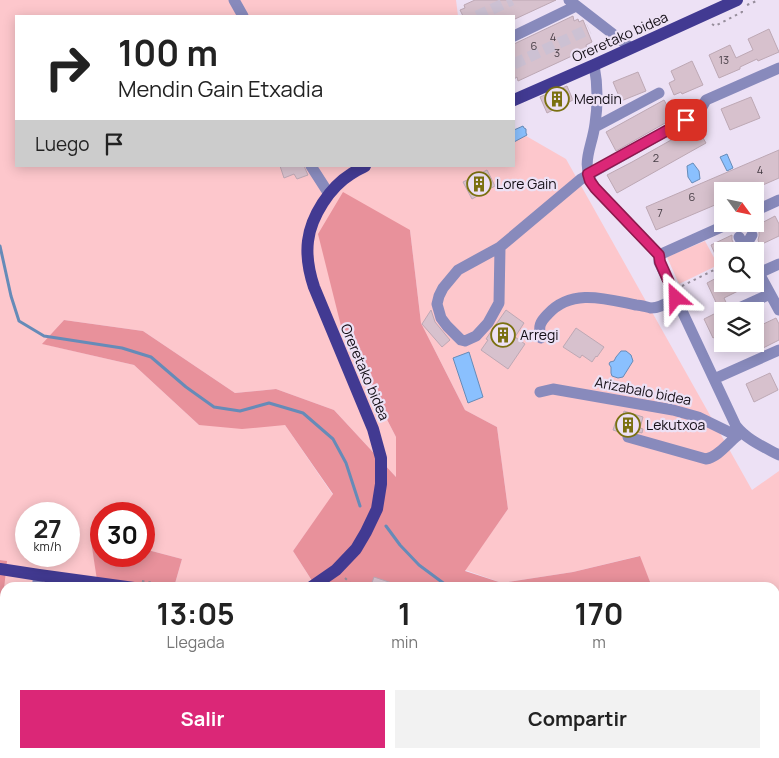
<!DOCTYPE html>
<html lang="es">
<head>
<meta charset="utf-8">
<style>
	:root { --surface:#fff; --page:#f2f2f2; --text:#222; --muted:#767676; --accent:#db2777 }
	body { margin:0; font-family:Manrope,sans-serif; background:var(--page); color:var(--text); height:100vh; display:flex; flex-direction:column; font-size:19px; white-space:nowrap }
	* { box-sizing:border-box; margin:0 }
	p { font-size:16px; color:var(--muted) }
	.icon { flex:none; width:28px; height:28px; fill:none; stroke:currentColor; stroke-width:2; stroke-linecap:round; stroke-linejoin:round }
	.map { position:relative; flex:1; overflow:hidden }
	.drawer { position:absolute; left:0px; top:582px; width:780px; height:176px; display:flex; flex-direction:column; background:var(--surface); border-radius:15px 15px 0 0; box-shadow:0 2px 12px #0003 }
	.drawer>* { flex:none }
	.guide { position:absolute; left:15px; top:15px; width:500px; height:152px; border-radius:0px; box-shadow:0 2px 12px #0003; background:#fff; color:var(--text); overflow:hidden }
	.needle { width:32px; rotate:123deg }
	.fabs { position:absolute; left:714px; top:182px; display:grid; gap:10px }
	.fabs a { display:grid; place-items:center; width:50px; height:50px; border-radius:0px; background:var(--surface); box-shadow:0 2px 12px #0003; font-size:25px }
	.speed { position:absolute; left:15px; top:502px; display:flex; gap:10px; font-size:25px; font-weight:700; text-align:center }
	.speed>* { display:grid; place-content:center; width:65px; height:65px; border-radius:50%; background:var(--surface); box-shadow:0 2px 12px #0003; line-height:1 }
	.speed small { font-size:12px; font-weight:400 }
	.speed .limit { border:8px solid #d22; background:#fff; color:#111 }
	.pin { position:absolute; display:grid; place-items:center; width:42px; height:42px; color:#fff; margin:-21px; border-radius:10px; box-shadow:0 2px 8px #0006 }
	.me { position:absolute; width:55px; margin:-28px; rotate:335deg; stroke-linejoin:round; filter:drop-shadow(0 0 4px #0008) }
	.turn { display:flex; align-items:center; gap:18px; height:105px; padding:0 20px; font-size:22px }
	.turn .icon { width:65px; height:65px; stroke-width:2.5 }
	.turn b { display:block; font-size:35px; line-height:42px }
	.then { display:flex; align-items:center; height:48px; padding:0 20px; background:#0003; gap:10px; font-size:19px }
	.eta { display:flex; justify-content:space-evenly; align-items:center; height:85px; text-align:center }
	.eta b { font-size:30px; font-weight:700; line-height:35px }
	.cta { display:flex; gap:10px; margin-top:auto; padding:10px 20px }
	.cta a { flex:1; height:58px; border-radius:0px; background:var(--accent); color:#fff; font-size:20px; font-weight:700; line-height:58px; text-align:center }
	.cta a+a { background:var(--page); color:var(--text) }
	.map>svg:first-child { display:block }
	.green { fill:#fdc7cc; fill-rule:evenodd }
	.forest { fill:#e8919b }
	.water { fill:#8ac0fe; stroke:#668bb8 }
	.lines { fill:none; stroke-linecap:round; stroke-linejoin:round }
	.stream { stroke:#668bb8; stroke-width:3 }
	.building { fill:#d7c1cd; stroke:#bda8b4 }
	.minor-tunnel { stroke:#ccc1d3; stroke-width:11; stroke-dasharray:11 5.5; stroke-linecap:butt }
	.path { stroke:#978e9c; stroke-width:2; stroke-dasharray:2.5 4; stroke-linecap:butt }
	.minor { stroke:#888abc; stroke-width:11 }
	.major { stroke:#423a92; stroke-width:12 }
	.route-casing { stroke:#8e194d; stroke-width:12 }
	.route { stroke:#db2777; stroke-width:9 }
	.labels { text-anchor:middle; stroke-width:4.5; stroke-linejoin:round; paint-order:stroke }
	.number-label { font-size:11px; fill:#443b43 }
	.street-label { font-size:14px; fill:#130e15; stroke:#ede1f5 }
	.poi-label { font-size:14px; fill:#130e15; stroke:#ede1f5; text-anchor:start }
</style>
</head>
<body>
<div class="map">
<svg width="779" height="758" viewBox="0 0 779 758">
	<rect width="100%" height="100%" fill="#ede1f5"/>
	<!-- green -->
	<path class="green" d="M0,0H456L458,16H16V166H514V129L566,159L752,490L779,471V667L775,665V588L652,587L639,556L573,572L502,583L465,570L508,509L497,427L465,410L421,323L410,230L343,334L396,437V477L334,410L276,389L235,393L143,331L64,320L43,344L134,365L199,425H285L333,495L293,551L316,587H174L182,559L144,549V514H101V537L91,534L98,587L5,588V754H119V756L117,758H0V626L6,561L0,560ZM26,514H69V556H26Z
		M705,241L718,265L679,284L667,257Z"/>
	<!-- forest -->
	<path class="forest" d="M343,192L410,230L421,323L465,410L497,427L508,509L465,571L502,583L573,572L640,556L652,587H316L293,551L333,494L285,425L242,429L199,425L134,365L42,344L64,320L143,331L235,393L276,389L334,410L396,477V437L343,334L318,234Z
		M90,534L101,537V556H144V549L182,559L174,587H98Z
		M0,560L7,561L0,626Z
		M775,665L779,667V758H117L119,754H775Z"/>
	<!-- water -->
	<path class="water" d="M523,126L524,128L526,129V133L527,135L514,142V130Z
		M727,154L733,168L727,171L720,157Z
		M693,163L699,171L700,179L692,183L688,177L687,166Z
		M621,351H626L631,355L633,361L623,377L618,378L612,376L611,373V367L609,364L610,362L614,361L616,357Z
		M469,352L483,397L468,403L453,358Z"/>
	<g class="lines">
		<!-- stream -->
		<path class="stream" d="M0,246L11,296L19,321L44,336L122,348L151,357L186,387L214,407L240,411L269,403L303,413L333,439L346,463L360,506
			M386,526L400,545L419,565L450,588
			M775,691L779,693"/>
	</g>
	<!-- building -->
	<path class="building" d="M475,0H556L515,19L514,16H463L460,10L465,8L464,5Z
		M573,16L574,21L578,19L579,22L583,20L592,42L586,45L587,49L518,81L517,77L514,79V44Z
		M769,29L779,52L758,61L757,59L740,67V69L719,78L709,55L730,45L736,58L753,50L748,39Z
		M692,61L703,85L682,94L681,92L674,95L669,83L675,80L671,71Z
		M638,72L646,91L621,101L613,82Z
		M567,86L573,100L547,113L540,97Z
		M751,97L760,118L730,130L721,109Z
		M664,100L674,118L616,151L606,132Z
		M696,126L706,143L617,193L607,175L632,162Z
		M779,150V178L749,191H722V202L656,230L646,207Z
		M280,166H304L308,175L297,179L294,174L284,178Z
		M487,170L495,186L472,199L463,182Z
		M775,216L779,224V236L760,245L758,240L759,236V232L756,229L752,228Z
		M732,235V240L738,251H722V270L711,245Z
		M722,275V284H737L740,290L724,298L730,311H722V333L713,338L704,319L720,311L707,283Z
		M431,310L435,322L450,340L442,347L422,324Z
		M506,310L524,323L515,337L525,344L508,369L481,350L488,340L486,339L492,330Z
		M776,318L779,324V340L761,349L755,337V328Z
		M576,328L604,347L597,357L596,356L592,362L582,355L580,358L563,347Z
		M770,373L778,390L754,402L746,384Z
		M624,411L643,417L640,428L643,429L642,433L630,430H626L622,433L613,430L616,421L621,422Z
		M374,577L401,586V588H370Z"/>
	<g class="lines">
		<!-- minor-tunnel -->
		<path class="minor-tunnel" d="M477,16L512,0
			M514,64L589,29"/>
		<!-- path -->
		<path class="path" d="M747,5L759,0
			M712,24L715,26L742,12V10
			M682,286L722,266
			M345,578L356,588
			M142,581L187,588
			M775,695L779,697"/>
		<!-- minor -->
		<path class="minor" d="M234,0L243,16
			M569,0L631,48
			M514,36L576,6
			M594,65C598,85 598,104 595,124C592,149 579,163 595,188L659,255V262L736,426C747,440 764,447 779,455
			M702,107L706,100L779,68
			M595,127L659,93
			M311,166L329,194
			M755,211L779,200
			M739,237L747,251
			M500,247L458,270L443,288L439,296L437,304L441,318L447,326L461,340L465,341L476,336L488,323L499,303L500,247L581,179L686,120
			M745,247L752,235
			M659,255L728,224
			M755,266L779,310
			M759,273L779,264
			M737,309L770,294
			M541,338C538,326 540,322 548,314C572,288 606,299 636,305C641,305 646,307 651,308C661,308 669,302 676,298
			M714,379L779,350
			M540,392L553,389L673,410L698,417L737,436L741,432
			M628,437L706,459C718,457 727,444 737,436
			M37,588L39,575
			M0,727L5,728
			M0,754L5,747
			M423,754L425,758"/>
		<!-- major -->
		<path class="major" d="M514,100L594,65L737,0
			M0,569L39,575L134,588
			M310,588L336,570L356,549L366,532L377,509L381,484V458L373,429L314,287C309,272 306,257 308,241C311,216 330,187 351,174C355,171 360,169 365,166"/>
	</g>
	<g class="lines">
		<!-- route casing -->
		<g class="route-casing">
			<path id="route" d="M676,298L660,262L659,255L595,188L590,181L588,174L686,120"/>
		</g>
		<!-- route -->
		<use href="#route" class="route"/>
	</g>
	<!-- icons -->
	<defs>
		<g id="building-ring" transform="scale(1.25)"><circle r="9.5" fill="#ede1f5" stroke="#7a7010" stroke-width="1.5"/><path d="M-4-6H4V6H1V3H-1V6H-4ZM-2.5-4.3h1.7v1.8h-1.7ZM.8-4.3h1.7v1.8H.8ZM-2.5-1h1.7V.8h-1.7ZM.8-1h1.7V.8H.8Z" fill="#7a7010"/></g>
	</defs>
	<g fill-rule="evenodd">
		<use href="#building-ring" x="557" y="99"/>
		<use href="#building-ring" x="479" y="184"/>
		<use href="#building-ring" x="503" y="335"/>
		<use href="#building-ring" x="628" y="425"/>
	</g>
	<g class="labels">
		<!-- number labels -->
		<g class="number-label">
			<text x="553" y="41">4</text>
			<text x="534" y="50">6</text>
			<text x="557" y="57">3</text>
			<text x="724" y="64">13</text>
			<text x="656" y="162">2</text>
			<text x="760" y="174">4</text>
			<text x="692" y="201">6</text>
			<text x="660" y="217">7</text>
		</g>
		<!-- street labels -->
		<g class="street-label">
			<text transform="translate(620 37) rotate(-24)" y="5">Oreretako bidea</text>
			<text transform="translate(365 372) rotate(67)" y="5">Oreretako bidea</text>
			<text transform="translate(643 391) rotate(11)" y="5">Arizabalo bidea</text>
		</g>
		<!-- poi labels -->
		<g class="poi-label">
			<text x="574" y="104">Mendin</text>
			<text x="496" y="189">Lore Gain</text>
			<text x="520" y="340">Arregi</text>
			<text x="646" y="430">Lekutxoa</text>
		</g>
	</g>
</svg>
<div class="fabs">
<a><svg class="needle" viewBox="-14 -14 28 28"><path d="M0-13l5 13h-10z" fill="#e53935"/><path d="M0 13l5-13h-10z" fill="#767676"/></svg></a>
<a><svg class="icon" aria-label="search" viewBox="0 0 24 24"><circle cx="10" cy="10" r="6"/><path d="M15 15l6 6"/></svg></a>
<a><svg class="icon" aria-label="layers" viewBox="0 0 24 24"><path d="M12 4l9 5-9 5-9-5zM3 14l9 5 9-5"/></svg></a>
</div>
<div class="speed"><div>27<small>km/h</small></div><div class="limit">30</div></div>
<div class="pin" style="left:686px;top:120px;background:#d93025"><svg class="icon" aria-label="arrive" viewBox="0 0 24 24"><path d="M6 21V4h12l-3 4 3 4H6"/></svg></div>
<svg class="me" style="left:676px;top:298px" viewBox="-20 -20 40 40"><path d="M0-17L14 15 0 8-14 15z" fill="#db2777" stroke="#fff" stroke-width="4"/></svg>
<div class="guide">
<div class="turn"><svg class="icon" aria-label="right" viewBox="0 0 24 24"><path d="M7 20v-9h11M14 6l5 5-5 5"/></svg><div><b>100 m</b>Mendin Gain Etxadia</div></div>
<div class="then">Luego<svg class="icon" aria-label="arrive" viewBox="0 0 24 24"><path d="M6 21V4h12l-3 4 3 4H6"/></svg></div>
</div>
<section class="drawer">
<div class="eta">
<div><b>13:05</b><p>Llegada</p></div>
<div><b>1</b><p>min</p></div>
<div><b>170</b><p>m</p></div>
</div>
<div class="cta"><a>Salir</a><a>Compartir</a></div>
</section>
</div>
</body>
</html>
